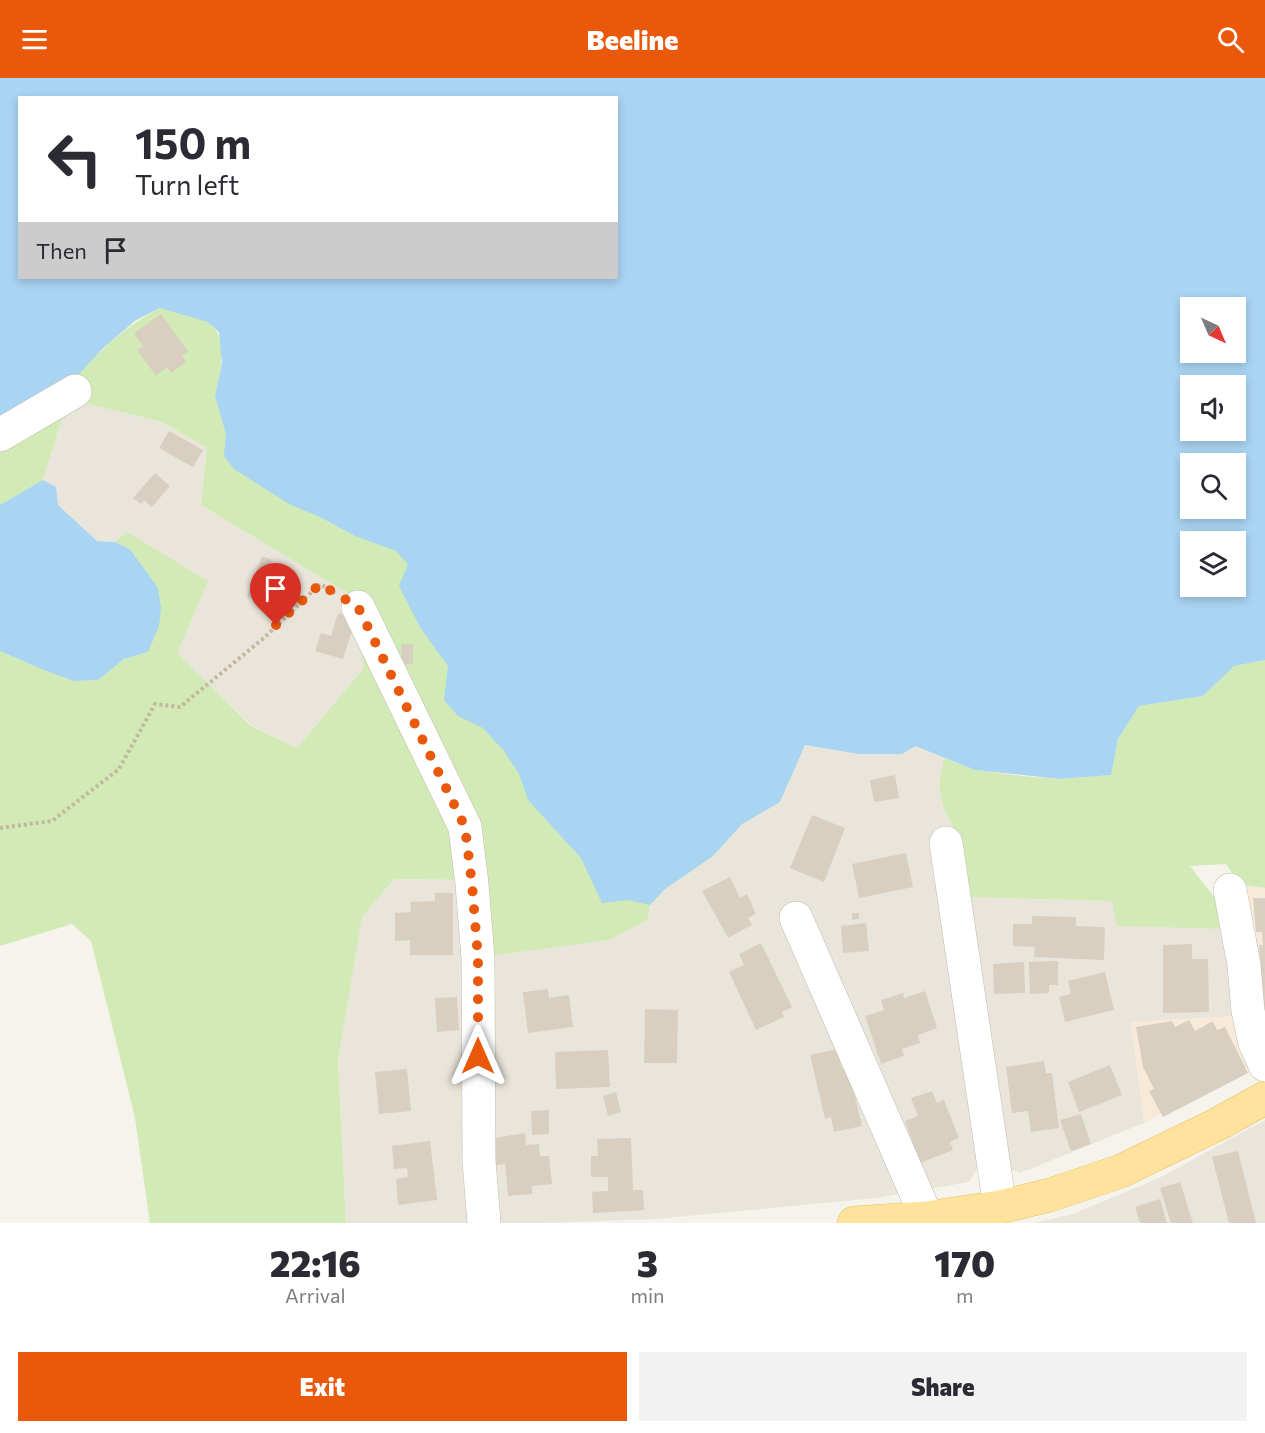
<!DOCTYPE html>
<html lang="en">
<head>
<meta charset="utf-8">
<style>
	:root { --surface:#fff; --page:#f2f2f3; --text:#2b2b33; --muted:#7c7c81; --accent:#ea580c }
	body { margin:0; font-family:Commissioner,sans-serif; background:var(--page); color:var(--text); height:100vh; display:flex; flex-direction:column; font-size:22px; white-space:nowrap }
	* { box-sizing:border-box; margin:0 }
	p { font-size:20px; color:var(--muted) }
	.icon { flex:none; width:33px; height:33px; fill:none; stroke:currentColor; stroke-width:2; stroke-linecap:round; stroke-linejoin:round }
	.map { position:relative; height:1145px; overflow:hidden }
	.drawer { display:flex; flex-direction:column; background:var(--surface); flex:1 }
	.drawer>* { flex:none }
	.top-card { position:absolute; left:18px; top:18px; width:600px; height:183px; border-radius:0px; box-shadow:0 3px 9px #0003; background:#fff; color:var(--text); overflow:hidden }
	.needle { width:39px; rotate:136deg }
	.fabs { position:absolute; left:1180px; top:219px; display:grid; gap:12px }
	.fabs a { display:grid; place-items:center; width:66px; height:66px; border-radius:0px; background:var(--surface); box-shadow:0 3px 9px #0003; font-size:30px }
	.pin { position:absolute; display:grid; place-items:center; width:51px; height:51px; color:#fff; margin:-62px -26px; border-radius:50% 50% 50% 0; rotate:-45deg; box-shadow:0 0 6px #0007 }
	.pin .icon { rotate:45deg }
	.me { position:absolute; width:66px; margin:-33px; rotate:0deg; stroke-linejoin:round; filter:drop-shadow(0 0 4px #0008) }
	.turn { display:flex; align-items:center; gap:21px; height:126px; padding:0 18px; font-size:27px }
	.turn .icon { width:78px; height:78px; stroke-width:2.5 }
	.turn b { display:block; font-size:42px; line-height:51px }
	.then { display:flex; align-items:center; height:57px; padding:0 18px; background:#0003; gap:12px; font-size:22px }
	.eta { display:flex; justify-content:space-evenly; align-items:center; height:102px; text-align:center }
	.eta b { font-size:36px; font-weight:800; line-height:42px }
	.cta { display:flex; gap:12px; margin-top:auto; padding:12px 18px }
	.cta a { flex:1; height:69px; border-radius:0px; background:var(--accent); color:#fff; font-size:24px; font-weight:800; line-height:69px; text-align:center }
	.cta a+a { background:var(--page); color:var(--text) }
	header { display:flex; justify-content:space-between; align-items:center; height:78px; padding:0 18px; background:var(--accent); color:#fff; font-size:27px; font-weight:800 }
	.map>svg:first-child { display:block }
	.residential { fill:#eae5da }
	.commercial { fill:#f7ead8 }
	.green { fill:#d2eab5 }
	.water { fill:#a9d4f2; fill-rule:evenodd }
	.building { fill:#d8cfc1 }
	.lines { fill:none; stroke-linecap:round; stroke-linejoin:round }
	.minor-casing { stroke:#c2bbae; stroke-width:34 }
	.major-casing { stroke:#e6c16a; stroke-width:34 }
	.path { stroke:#c4b79f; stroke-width:4; stroke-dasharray:3 3; stroke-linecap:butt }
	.minor { stroke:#fff; stroke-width:33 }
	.major { stroke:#ffe39c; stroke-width:33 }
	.route { stroke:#ea580c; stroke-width:10; stroke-dasharray:0 18 }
</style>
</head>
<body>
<header><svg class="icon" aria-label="menu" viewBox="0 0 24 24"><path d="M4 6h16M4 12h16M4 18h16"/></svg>Beeline<svg class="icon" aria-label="search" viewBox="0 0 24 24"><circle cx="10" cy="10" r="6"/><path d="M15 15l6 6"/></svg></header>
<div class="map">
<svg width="1265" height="1145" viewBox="0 0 1265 1145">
	<rect width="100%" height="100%" fill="#f6f3ec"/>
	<!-- residential -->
	<path class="residential" d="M68,321L162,344L207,370L201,427L357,521L363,591L297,670L252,648L176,575L128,454L115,464L97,463L58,427L56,409L43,402Z
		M804,667L858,676L915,668L944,680L939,707L943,728L954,751L964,819L1112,823L1231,851L1240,938L1131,944L1144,1045L1020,1095L1001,1088L978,1089L969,1104L876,1120L656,1141L542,1145H346L338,983L362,839L394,801L462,802L579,865L609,862L650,827L665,811L713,778L742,746L780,724Z
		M1265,1042V1145H1034L1073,1136L1159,1100Z"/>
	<!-- commercial -->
	<path class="commercial" d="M1239,806L1265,810V966Z
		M1240,938L1254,988L1144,1045L1131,944Z"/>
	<!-- green -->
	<path class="green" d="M160,230C173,233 199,237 210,245C229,261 220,297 215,318L360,449L780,724L742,746L713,778L665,811L650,827L647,842L609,862L468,881L462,802L394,801L362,839L338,983L346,1145H150L135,1040L91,863L72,846L0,868V573L46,593L74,603L98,602L124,581L148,574L158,510L130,471L115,464L127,454L208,503L177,575L251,648L297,670L363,591L357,521L201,427L207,370L162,344L68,321L43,402L0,427V276L80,294C104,268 128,247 160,230Z
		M1265,582V810L1239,806L1226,786L1190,788L1225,833L1231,851L1117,848L1112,823L964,819L954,751L943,728L939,707L944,680L975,692L1021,698L1060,701L1110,697L1118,661L1139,628L1203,618L1234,588Z"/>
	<!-- water -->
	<path class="water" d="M0,0H1265V582L1234,588L1203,618L1139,628L1118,661L1111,697L1060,701L975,692L915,668L902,676H858L805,667L780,724L742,746L713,778L665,811L650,827L628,822L602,825L581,780L528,722L519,696L504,673L483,650L458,638L444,622L448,588L421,551L399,508L408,486L396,473L355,458L322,440L289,426L234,391L224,378L226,356L215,318L222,285L219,254L208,244L160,230L136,242L102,271L80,295L50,314L0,337ZM20,20H616V200H20ZM1191,230H1236V274H1191ZM1191,308H1236V352H1191ZM1191,386H1236V430H1191ZM1191,464H1236V508H1191Z
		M43,402L56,409L58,427L97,463L115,464L130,471L158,510L161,530L159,548L148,574L124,581L98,602L74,603L46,593L0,573V427Z"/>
	<!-- building -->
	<path class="building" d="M161,236L188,273L182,278L186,284L171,295L167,289L156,298L137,272L143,268L134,255Z
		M169,353L203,372L193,389L159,370Z
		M155,395L170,408L152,429L144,422L141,426L133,420Z
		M262,478L272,482L269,487L295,496L282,531L247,519Z
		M338,535L356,540L343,581L315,573L321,555L331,558Z
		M401,566H413V586H402Z
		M895,697L899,720L874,724L870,702Z
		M812,737L845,750L824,804L790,790Z
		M906,775L913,809L859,820L852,786Z
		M730,799L740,820L747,816L756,836L748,840L752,847L728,860L702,813Z
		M435,815H453V877H410V862L395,863V835L411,834L410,824L435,823Z
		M1253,820H1265V954L1259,867H1263L1262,854H1256Z
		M852,835H859V841L852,842Z
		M1032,838L1076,839V848L1105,849L1104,882L1034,879L1035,869L1013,868V846H1032Z
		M866,845L869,873L843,875L841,848Z
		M761,865L792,929L782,934L784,939L756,952L729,894L744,887L739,876Z
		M1192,866V881H1208L1209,934L1163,935V867Z
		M1058,883V907H1049V915L1030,916L1029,884Z
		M1024,884L1025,915L994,916L993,886Z
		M1105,894L1114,932L1065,944L1059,919L1071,916L1068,903Z
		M548,911L549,920L569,917L573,949L528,955L523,914Z
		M925,913L937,950L918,957L920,965L902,971L904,978L881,986L865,938L884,932L881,922L903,915L904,920Z
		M457,919L459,952L437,954L435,920Z
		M645,931L678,932L677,985H644Z
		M1189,942L1195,953L1213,943L1217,952L1225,949L1248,995L1163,1039L1149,1013L1154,1011L1143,989L1136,949L1172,943L1175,949Z
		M837,971L842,991L848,989L862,1048L834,1054L831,1039L825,1041L810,977Z
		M608,972L610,1009L556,1011L555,974Z
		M1044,983L1046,995H1052L1059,1050L1031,1054L1028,1033L1012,1035L1006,989Z
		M1110,987L1122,1017L1079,1034L1068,1004Z
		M407,991L411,1033L379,1036L375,994Z
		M932,1013L937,1025L944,1022L959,1060L950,1064L953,1072L920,1085L905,1043L918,1038L911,1020Z
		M616,1014L621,1034L608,1038L603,1018Z
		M549,1032V1056L532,1057L531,1033Z
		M1081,1036L1091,1066L1071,1073L1060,1042Z
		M525,1055L526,1067L539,1066L540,1078H549L552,1106L532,1108V1116L508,1118L505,1086L491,1088L489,1061Z
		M631,1060L633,1112H643L644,1132L593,1135L592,1114L608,1113V1099H591V1078H598L597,1061Z
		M430,1063L437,1122L398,1127L396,1101L408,1099L407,1090L394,1091L392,1068Z
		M1238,1073L1256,1145H1229L1212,1079Z
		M1180,1104L1193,1145H1171L1160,1110Z
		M1160,1121L1167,1145H1140L1135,1129Z"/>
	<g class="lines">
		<!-- minor casing -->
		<g class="minor-casing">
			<path id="minor" d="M0,357L75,313
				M358,529L465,749L472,806L478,880L479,1083L484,1145
				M946,765L1000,1129
				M1230,812L1244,887L1248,933L1255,965L1265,987
				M796,840L927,1140"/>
		</g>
		<!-- major casing -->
		<g class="major-casing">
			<path id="major" d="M854,1145L927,1140L1000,1129L1050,1117L1121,1093L1218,1046L1265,1020"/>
		</g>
		<!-- path -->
		<path class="path" d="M0,750L52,743L119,691L155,626L180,629L264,560L320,506L337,516"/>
		<!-- minor -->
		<use href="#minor" class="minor"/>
		<!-- major -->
		<use href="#major" class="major"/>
	</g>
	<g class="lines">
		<!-- route -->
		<path class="route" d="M276,547L320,506L358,529L465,749L472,806L478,880V978"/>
	</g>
</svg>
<div class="fabs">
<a><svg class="needle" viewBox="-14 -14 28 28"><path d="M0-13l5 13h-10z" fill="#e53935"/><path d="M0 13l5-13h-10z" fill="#7c7c81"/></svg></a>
<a><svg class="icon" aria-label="sound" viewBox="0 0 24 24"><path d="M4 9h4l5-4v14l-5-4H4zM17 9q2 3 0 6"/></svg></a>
<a><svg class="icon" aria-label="search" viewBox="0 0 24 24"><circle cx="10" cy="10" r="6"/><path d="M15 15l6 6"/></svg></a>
<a><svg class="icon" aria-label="layers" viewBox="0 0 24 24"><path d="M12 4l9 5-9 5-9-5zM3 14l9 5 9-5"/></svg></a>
</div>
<div class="pin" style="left:276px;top:547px;background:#d93025"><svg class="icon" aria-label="arrive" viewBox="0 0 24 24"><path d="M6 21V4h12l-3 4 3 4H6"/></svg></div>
<svg class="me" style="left:478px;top:978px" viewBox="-20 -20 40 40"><path d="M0-17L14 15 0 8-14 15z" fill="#ea580c" stroke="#fff" stroke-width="4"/></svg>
<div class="top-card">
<div class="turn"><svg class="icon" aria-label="left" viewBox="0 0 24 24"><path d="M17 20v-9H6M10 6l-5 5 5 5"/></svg><div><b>150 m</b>Turn left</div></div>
<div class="then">Then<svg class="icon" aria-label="arrive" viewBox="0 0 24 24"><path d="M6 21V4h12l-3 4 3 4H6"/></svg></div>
</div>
</div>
<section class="drawer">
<div class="eta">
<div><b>22:16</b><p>Arrival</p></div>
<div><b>3</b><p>min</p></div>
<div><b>170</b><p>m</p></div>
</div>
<div class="cta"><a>Exit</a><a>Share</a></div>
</section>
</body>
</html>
